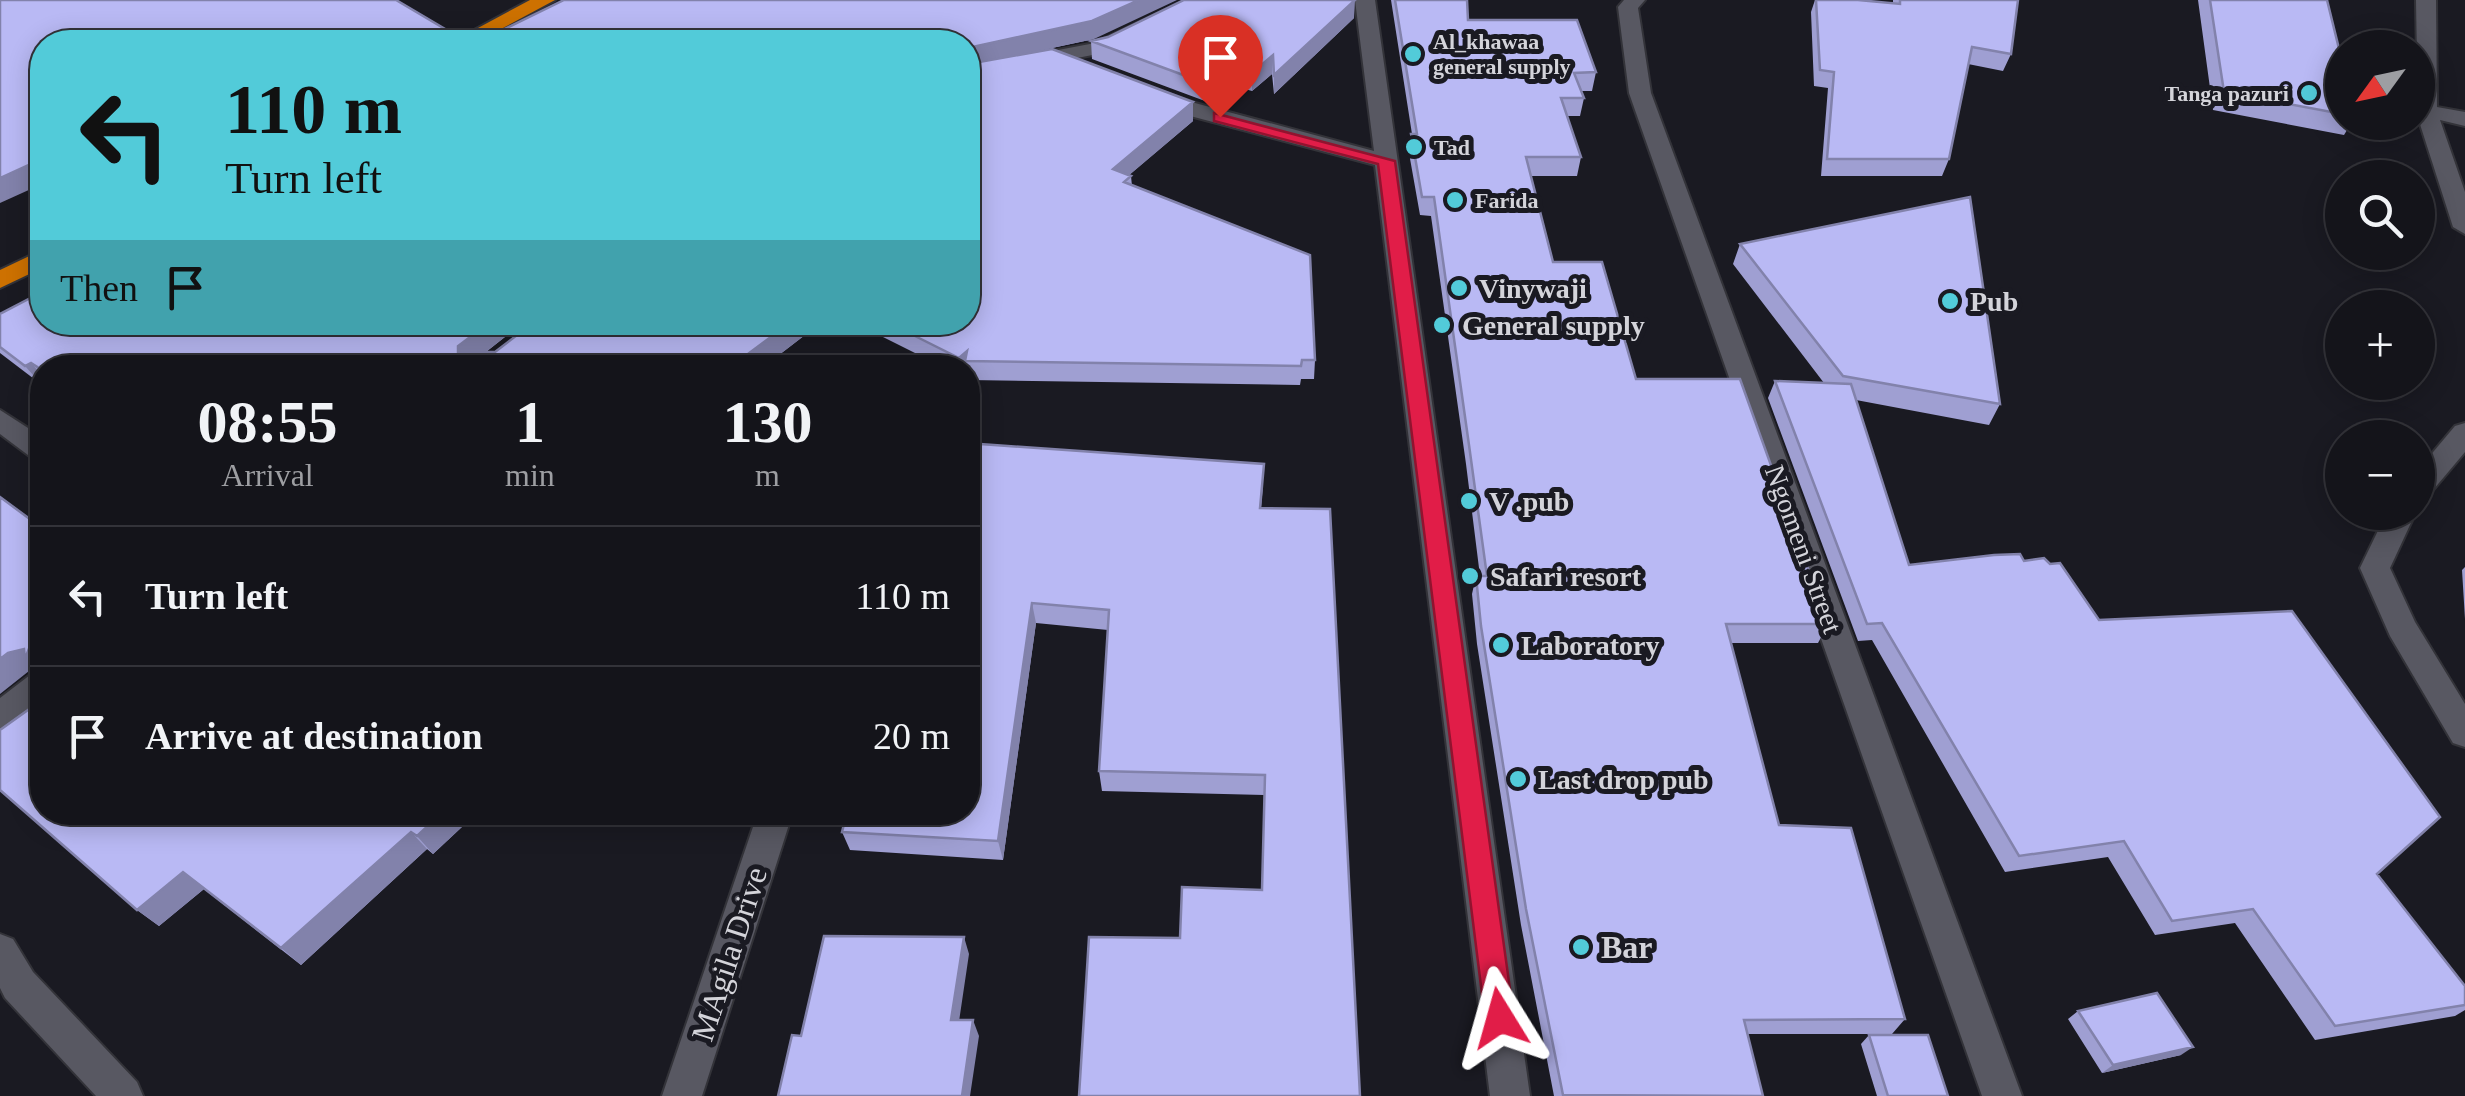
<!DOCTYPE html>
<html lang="en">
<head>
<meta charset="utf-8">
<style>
	:root { --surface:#14141a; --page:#1d1d23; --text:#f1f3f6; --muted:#9d9ea2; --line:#333339 }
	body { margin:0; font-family:"Times New Roman",serif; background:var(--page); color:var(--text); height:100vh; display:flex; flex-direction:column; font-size:38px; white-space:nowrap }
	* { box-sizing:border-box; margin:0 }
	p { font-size:32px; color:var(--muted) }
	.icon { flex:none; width:55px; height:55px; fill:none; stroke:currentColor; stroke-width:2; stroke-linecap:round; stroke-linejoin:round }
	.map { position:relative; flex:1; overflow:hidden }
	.panel { position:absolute; left:30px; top:355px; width:950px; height:470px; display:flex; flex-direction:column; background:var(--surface); border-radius:40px; box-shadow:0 5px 25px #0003,0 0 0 2px var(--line) }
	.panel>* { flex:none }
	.hud { position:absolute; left:30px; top:30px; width:950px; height:305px; border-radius:40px; box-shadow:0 5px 25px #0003,0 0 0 2px var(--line); background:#52cbd9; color:#111; overflow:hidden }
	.needle { width:65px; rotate:237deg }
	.tools { position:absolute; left:2325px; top:30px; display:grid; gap:20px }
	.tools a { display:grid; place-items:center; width:110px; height:110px; border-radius:50%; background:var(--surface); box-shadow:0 5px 25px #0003,0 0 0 2px var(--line); font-size:50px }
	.pin { position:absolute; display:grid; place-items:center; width:85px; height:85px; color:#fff; margin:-102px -42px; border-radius:50% 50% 50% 0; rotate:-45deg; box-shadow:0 0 10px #0007 }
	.pin .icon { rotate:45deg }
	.me { position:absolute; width:110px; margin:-55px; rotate:352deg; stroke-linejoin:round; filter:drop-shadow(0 0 8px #0008) }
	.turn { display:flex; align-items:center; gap:35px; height:210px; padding:0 30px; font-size:45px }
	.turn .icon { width:130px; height:130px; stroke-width:2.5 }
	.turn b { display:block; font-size:70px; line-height:85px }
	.then { display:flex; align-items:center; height:95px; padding:0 30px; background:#0003; gap:20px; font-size:38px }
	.eta { display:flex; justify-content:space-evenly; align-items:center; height:170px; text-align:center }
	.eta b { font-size:60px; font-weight:700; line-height:70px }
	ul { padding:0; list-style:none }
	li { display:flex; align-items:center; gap:30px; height:140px; padding:0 30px; border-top:2px solid var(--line) }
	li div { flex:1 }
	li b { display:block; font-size:38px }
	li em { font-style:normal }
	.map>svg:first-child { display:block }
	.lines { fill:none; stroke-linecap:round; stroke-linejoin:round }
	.street-casing { stroke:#333339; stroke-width:4 }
	.highway-casing { stroke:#333339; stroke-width:4 }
	.street { fill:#585862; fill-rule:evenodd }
	.highway { fill:#cd7101; fill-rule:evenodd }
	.wall { fill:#9f9fd2 }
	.shaded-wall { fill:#8282ab }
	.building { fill:#b9b9f4; stroke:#8282ab; stroke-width:2.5 }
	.route { fill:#e11d48; stroke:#92132f; stroke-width:2.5 }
	.poi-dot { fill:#52cbd9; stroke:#1a1a22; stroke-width:4 }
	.labels { text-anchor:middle; stroke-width:10; stroke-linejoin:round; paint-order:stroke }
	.far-poi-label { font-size:22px; font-weight:bold; fill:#d4d4da; stroke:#1a1a22; text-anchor:start }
	.poi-label { font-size:28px; font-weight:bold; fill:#d4d4da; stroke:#1a1a22; text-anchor:start }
	.street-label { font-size:28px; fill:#d4d4da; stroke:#1a1a22 }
	.near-poi-label { font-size:32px; font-weight:bold; fill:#d4d4da; stroke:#1a1a22; text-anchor:start }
	.near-street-label { font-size:32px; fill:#d4d4da; stroke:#1a1a22 }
</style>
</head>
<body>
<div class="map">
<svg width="2465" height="1096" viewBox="0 0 2465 1096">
	<rect width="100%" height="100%" fill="#1a1a22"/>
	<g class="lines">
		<!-- street casing -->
		<g class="street-casing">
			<path id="street" d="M1186,0H1212L1108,52L968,79V67L1095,43Z
				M1355,0H1375L1530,1096H1490L1375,165L1179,113L1143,95L1154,89L1195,103L1374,151Z
				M1624,0H1645L1638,8L1651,93L2022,1096H1982L1629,93L1618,7Z
				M2416,0H2436L2437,107L2465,112V126L2440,120L2465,192V234L2453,227L2418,118Z
				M0,410L42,437V461L32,458L0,434Z
				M2465,423V452L2428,496L2418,499V470L2455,426Z
				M2387,512H2416L2390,568L2415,622L2465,704V747L2453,743L2390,636L2360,568Z
				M42,671V702L12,727L0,731V698L30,675Z
				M758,812H793L702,1096H662Z
				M0,934L13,939L33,972L137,1082L143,1096H96L5,998L0,988Z"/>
		</g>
		<!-- highway casing -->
		<g class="highway-casing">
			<path id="highway" d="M530,0H555L477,42H452Z
				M42,250V268L0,288V270Z"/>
		</g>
		<!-- street -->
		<use href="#street" class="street"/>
		<!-- highway -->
		<use href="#highway" class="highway"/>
	</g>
	<!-- wall -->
	<path class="wall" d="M1391,0H1467L1468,20L1596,72L1592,91H1581L1584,98L1580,116H1567L1581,157L1577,176H1531L1553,262L1636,379L1828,624L1818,643H1731L1779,825L1905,1019L1892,1034H1748L1763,1096H1554L1521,925L1477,644L1472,594L1476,576H1480L1466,464L1431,216L1420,215L1409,153L1411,134H1412Z
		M1815,0H1858L1893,3V0H2018L2011,54L2003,71L1968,64L1949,159L1942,176H1821L1828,88L1814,86L1811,12Z
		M2198,0H2327L2342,61V122H2352L2344,135L2213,110Z
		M1354,18L1274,94L1272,74L1252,91L1234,86L1213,104L1092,59L1091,41L1108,37Z
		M1094,39L1038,51L1193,121L1129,175L1131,176L1132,186L1315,360L1314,379H1301L1300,385L969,380L968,368H945L853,322H968V42Z
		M1740,244L2000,404L1989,425L1856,400L1909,565L2024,561L2099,620L2377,874L2465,986V1010L2455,1016L2315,1040L2235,923L2155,935L2108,857L2005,872L1872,640L1858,641L1768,398L1775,381L1824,383L1733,264Z
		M0,314L42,322H524L486,352H495L534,322H822L762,368H42V385L0,353Z
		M1263,485L1261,508L1360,1096L1180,938L1262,890L1264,795L1102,791L1099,771L1108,630L1036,623L1003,860L850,850L842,832L968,491Z
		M2465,567V619L2462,570Z
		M42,812H478L433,854L427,849L301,965L204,889L159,926L137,910Z
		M2078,1011L2181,1055L2102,1073L2068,1019Z
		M1869,1035L1948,1096H1877L1861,1044Z"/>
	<!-- shaded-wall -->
	<path class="shaded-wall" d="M1139,0H1177L1094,39L968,66V48Z
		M1355,0L1354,18L1274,94V75Z
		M1273,55L1272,74L1252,91V73Z
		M1234,68V86L1213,104V86Z
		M1193,102V121L1114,188L1113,169Z
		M42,159V184L0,203V178Z
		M490,322H524L469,365L458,352V346Z
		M791,322H822L762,368H729Z
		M967,351L965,361L966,368H961L959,358Z
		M31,363L42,375V385L25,366Z
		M1032,603L1036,623L1003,860L998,841Z
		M42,615V674L37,670L29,671L0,694V659L8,653Z
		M443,812H478L433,854L417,836Z
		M411,832L427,849L301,965L281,948Z
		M183,872L204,889L159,926L137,910Z
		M964,937L969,954L957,1035L951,1020Z
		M973,1020L979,1036L970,1096H962Z
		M2193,1047L2181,1055L2102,1073L2113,1065Z"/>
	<!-- building -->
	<path class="building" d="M0,0H396L467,42H42V159L0,178Z
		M564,0H1139L1092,21L968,48V42H478Z
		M1184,0H1355L1274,75L1273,55L1252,73L1234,68L1213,86L1091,41L1108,37Z
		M1395,0H1467L1468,20H1577L1596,72L1574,73L1584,98H1561L1581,157H1526L1553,262H1602L1636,379H1740L1828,624H1726L1779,825L1851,828L1905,1019L1744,1020L1763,1096L1563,1095L1526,909L1481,626L1476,576H1487L1469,445L1434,197H1422L1411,134H1417Z
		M1816,0H1858L1900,4V0H2018L2011,54L1972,47L1949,159H1827L1834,72L1820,70Z
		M2210,0H2327L2342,61V114L2224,92Z
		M1052,49L1193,102L1113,169L1131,176L1124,182L1310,255L1315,360H1302L1301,366L965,361L967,351L959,358L887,322H968V64Z
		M1970,197L2000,404L1843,376L1740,244Z
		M42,292V322H490L458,346V352H495L534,322H791L729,368H42V370L31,363L25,366L0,347V314Z
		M1775,381L1851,384L1909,565L1994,555L2020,554L2024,561L2044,558L2050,564L2060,563L2099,620L2292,611L2440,817L2377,874L2465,986V1005L2335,1026L2253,909L2172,921L2124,841L2019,856L1882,623L1867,624Z
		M980,444L1264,464L1260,508L1330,509L1360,1096H1079L1089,937L1180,938L1182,887L1262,890L1265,775L1099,771L1109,610L1032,603L998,841L842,832L847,812H968V491H972Z
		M0,497L42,528V615L25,659L24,649L8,653L0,659Z
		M42,700V812H443L417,836L411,832L281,948L183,872L137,910L0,790V730Z
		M824,936L964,937L951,1020H973L962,1096H778L792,1035L801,1036Z
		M2157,993L2193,1047L2113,1065L2078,1011Z
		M1869,1035H1928L1948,1096H1888Z"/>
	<!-- route -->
	<path class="route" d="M1214,113L1395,161L1514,1018L1510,1028L1500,1032L1489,1028L1485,1018L1378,164L1214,121Z"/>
	<!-- markers -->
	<g class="poi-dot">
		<circle cx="1413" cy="54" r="10"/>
		<circle cx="2309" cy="93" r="10"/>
		<circle cx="1414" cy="147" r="10"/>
		<circle cx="1455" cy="200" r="10"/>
		<circle cx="1459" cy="288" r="10"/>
		<circle cx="1950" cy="301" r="10"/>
		<circle cx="1442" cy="325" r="10"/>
		<circle cx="1469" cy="501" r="10"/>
		<circle cx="1470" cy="576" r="10"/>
		<circle cx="1501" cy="645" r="10"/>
		<circle cx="1518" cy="779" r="10"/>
		<circle cx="1581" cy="947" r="10"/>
	</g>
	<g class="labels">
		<!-- far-poi labels -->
		<g class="far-poi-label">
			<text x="1433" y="49">Al_khawaa<tspan x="1433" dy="25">general supply</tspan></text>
			<text x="2289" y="101" text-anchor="end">Tanga pazuri</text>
			<text x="1434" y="155">Tad</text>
			<text x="1475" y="208">Farida</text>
		</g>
		<!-- poi labels -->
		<g class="poi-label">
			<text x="1479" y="298">Vinywaji</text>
			<text x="1970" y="311">Pub</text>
			<text x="1462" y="335">General supply</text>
			<text x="1489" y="511">V .pub</text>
			<text x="1490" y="586">Safari resort</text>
			<text x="1521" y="655">Laboratory</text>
			<text x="1538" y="789">Last drop pub</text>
		</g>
		<!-- street labels -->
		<g class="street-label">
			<text transform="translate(1804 549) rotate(70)" y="10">Ngomeni Street</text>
		</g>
		<!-- near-poi labels -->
		<g class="near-poi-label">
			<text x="1601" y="958">Bar</text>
		</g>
		<!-- near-street labels -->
		<g class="near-street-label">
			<text transform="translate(729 954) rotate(-72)" y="11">MAgila Drive</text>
		</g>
	</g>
</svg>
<div class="tools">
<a><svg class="needle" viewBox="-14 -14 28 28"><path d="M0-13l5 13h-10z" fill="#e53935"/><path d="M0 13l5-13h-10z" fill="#9d9ea2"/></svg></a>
<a><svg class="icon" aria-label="search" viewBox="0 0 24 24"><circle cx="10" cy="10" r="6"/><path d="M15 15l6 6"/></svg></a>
<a>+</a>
<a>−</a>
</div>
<div class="pin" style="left:1220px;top:117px;background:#d93025"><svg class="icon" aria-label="arrive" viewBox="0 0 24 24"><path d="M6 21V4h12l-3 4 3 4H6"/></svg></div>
<svg class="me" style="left:1500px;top:1018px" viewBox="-20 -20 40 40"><path d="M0-17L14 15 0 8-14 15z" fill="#e11d48" stroke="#fff" stroke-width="4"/></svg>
<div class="hud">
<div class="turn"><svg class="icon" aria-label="left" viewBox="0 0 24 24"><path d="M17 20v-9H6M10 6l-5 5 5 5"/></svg><div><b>110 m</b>Turn left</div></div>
<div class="then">Then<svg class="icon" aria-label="arrive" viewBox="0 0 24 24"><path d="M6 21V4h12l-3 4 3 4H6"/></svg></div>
</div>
<section class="panel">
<div class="eta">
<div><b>08:55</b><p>Arrival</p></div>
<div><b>1</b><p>min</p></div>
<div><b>130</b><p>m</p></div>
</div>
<ul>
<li><svg class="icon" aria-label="left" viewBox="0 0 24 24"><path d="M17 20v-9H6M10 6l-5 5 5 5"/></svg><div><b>Turn left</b></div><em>110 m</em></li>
<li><svg class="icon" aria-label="arrive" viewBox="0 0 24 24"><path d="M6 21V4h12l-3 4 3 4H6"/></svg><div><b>Arrive at destination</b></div><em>20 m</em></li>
</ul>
</section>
</div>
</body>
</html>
